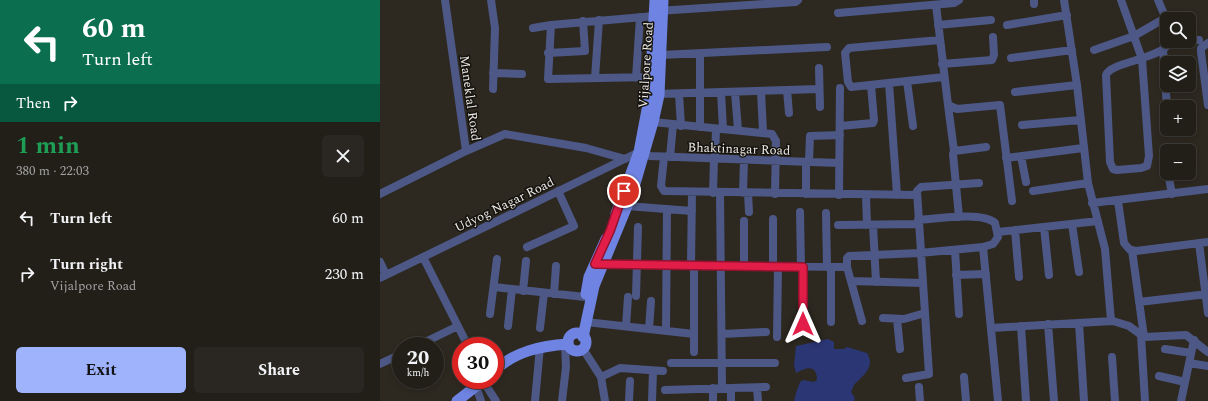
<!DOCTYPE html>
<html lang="en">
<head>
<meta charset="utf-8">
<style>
	:root { --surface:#221f19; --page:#2a2722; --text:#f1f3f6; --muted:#a2a2a2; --line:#3f3d38; --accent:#9fb3fd }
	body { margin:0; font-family:Spectral,serif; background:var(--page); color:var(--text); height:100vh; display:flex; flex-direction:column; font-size:15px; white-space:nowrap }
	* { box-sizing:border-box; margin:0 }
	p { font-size:13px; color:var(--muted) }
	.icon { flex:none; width:22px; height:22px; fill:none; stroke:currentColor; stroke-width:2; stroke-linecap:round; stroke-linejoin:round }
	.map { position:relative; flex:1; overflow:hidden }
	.drawer { display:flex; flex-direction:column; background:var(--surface); width:380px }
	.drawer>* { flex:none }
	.hud { background:#0b6e4f; color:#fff; overflow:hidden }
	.fabs { position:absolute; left:780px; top:12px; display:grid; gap:8px }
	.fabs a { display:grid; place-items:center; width:36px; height:36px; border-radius:6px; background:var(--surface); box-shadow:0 2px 6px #0003,0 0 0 1px var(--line); font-size:20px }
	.speed { position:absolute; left:12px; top:337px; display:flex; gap:8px; font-size:20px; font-weight:700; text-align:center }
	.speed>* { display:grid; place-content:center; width:52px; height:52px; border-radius:50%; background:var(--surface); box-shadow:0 2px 6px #0003,0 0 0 1px var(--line); line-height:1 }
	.speed small { font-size:10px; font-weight:400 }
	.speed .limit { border:6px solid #d22; background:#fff; color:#111 }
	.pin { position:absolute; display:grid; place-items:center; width:34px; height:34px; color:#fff; margin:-17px; border:2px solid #fff; border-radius:50%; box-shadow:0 1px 4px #0007 }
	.me { position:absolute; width:44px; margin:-22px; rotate:0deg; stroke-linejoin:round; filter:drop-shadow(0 0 3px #0008) }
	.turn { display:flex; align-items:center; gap:14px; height:84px; padding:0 16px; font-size:18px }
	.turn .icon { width:52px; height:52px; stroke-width:2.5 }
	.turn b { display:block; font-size:28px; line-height:34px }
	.then { display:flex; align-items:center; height:38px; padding:0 16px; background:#0003; gap:8px; font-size:15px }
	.round { display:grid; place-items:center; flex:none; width:42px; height:42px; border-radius:6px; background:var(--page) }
	.head { display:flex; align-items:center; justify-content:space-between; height:68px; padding:0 16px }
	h1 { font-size:24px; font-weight:700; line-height:30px; color:#1e9e55 }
	.cta { display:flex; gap:8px; margin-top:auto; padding:8px 16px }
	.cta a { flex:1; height:46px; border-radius:6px; background:var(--accent); color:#111; font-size:16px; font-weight:700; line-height:46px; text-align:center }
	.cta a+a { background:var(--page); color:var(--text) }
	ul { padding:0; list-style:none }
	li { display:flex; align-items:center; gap:12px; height:56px; padding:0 16px }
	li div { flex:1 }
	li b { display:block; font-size:15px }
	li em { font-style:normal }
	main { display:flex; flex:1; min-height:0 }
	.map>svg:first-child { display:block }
	.water { fill:#2b3675 }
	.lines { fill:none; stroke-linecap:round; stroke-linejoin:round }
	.minor { stroke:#4d5886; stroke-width:8 }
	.major { stroke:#6f84e2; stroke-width:11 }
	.route-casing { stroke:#92132f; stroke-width:10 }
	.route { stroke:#e11d48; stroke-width:7 }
	.labels { text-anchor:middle; stroke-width:3; stroke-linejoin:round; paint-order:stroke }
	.street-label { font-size:13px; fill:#ede9e4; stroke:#14120e }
</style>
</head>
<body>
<main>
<section class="drawer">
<div class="hud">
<div class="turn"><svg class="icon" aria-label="left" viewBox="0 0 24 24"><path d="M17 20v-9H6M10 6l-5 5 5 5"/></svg><div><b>60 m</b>Turn left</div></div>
<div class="then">Then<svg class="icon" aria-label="right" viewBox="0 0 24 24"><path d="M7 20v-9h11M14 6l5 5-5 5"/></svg></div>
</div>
<div class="head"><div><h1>1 min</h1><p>380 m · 22:03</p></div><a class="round"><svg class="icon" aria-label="close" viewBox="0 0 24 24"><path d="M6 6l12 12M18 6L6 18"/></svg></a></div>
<ul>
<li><svg class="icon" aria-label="left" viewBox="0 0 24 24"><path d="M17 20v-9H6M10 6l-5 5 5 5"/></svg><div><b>Turn left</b></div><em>60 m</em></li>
<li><svg class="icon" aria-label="right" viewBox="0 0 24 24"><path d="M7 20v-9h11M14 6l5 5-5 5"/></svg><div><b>Turn right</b><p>Vijalpore Road</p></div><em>230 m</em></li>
</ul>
<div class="cta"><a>Exit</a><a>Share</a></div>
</section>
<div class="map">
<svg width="828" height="401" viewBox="0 0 828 401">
	<rect width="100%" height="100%" fill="#2d2921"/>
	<!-- water -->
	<path class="water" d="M448,339L454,342V349H464L467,347L487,353C496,368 482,376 474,385L471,392L475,398L474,401H414L416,393L420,382L423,380L434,382L437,380C437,364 426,367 416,373L414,365L416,346Z"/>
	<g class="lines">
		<!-- minor -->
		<path class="minor" d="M111,0L115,28L113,89
			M654,0V4
			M684,0L697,85L708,183L725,249L731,321
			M741,0L762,59L769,156L767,166L761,168L737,170L733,169L730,162L726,75C732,61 781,60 791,41
			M778,0L787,21
			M556,5L568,105L577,109L620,105L632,201
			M278,11L416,2L418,0
			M458,13L574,3L579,0
			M558,25L611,20
			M627,25L687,15
			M153,28L171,25
			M560,40L469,48L465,53L468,82L471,87L564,77
			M809,40H819
			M828,43L821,48V52L828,105
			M783,49L787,107
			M714,50L754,36L780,21
			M168,53L205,51L203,21
			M281,55L447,47
			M631,58L692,50
			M562,64L612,60L614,55L613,37
			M439,68L440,107
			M113,73L142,74
			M272,77L168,79L171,25L275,16
			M215,78L219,20
			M256,78L260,17
			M527,81L533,126
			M509,83L517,195
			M407,90L409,113
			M381,91L383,132
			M341,92L343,129
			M355,92L358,130
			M635,92L697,85
			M275,94L439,89
			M299,94L301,126
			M568,105L574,151
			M273,122L392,134L396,141L395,194
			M642,125L700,120
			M460,126L493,123L494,120L491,85
			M320,127V54
			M86,151L125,134L206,148L245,159
			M641,156L646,182
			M284,157L281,186L284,191L537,195
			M290,157L293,125
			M626,158L703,148
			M335,159L336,129
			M429,162L430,136L460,135
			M788,173L792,194
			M653,191L708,183
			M333,193L334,159
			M340,193L342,388
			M363,193L364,160
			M368,193L369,212
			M0,194L86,151L65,0
			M426,194V162
			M459,195L460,88
			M486,195L487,225
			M738,201L744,243L750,250L756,251L828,242
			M712,203L828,189
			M247,206L312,211
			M420,212L421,267
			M446,213L447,267
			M579,217L573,154L574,151L606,147
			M692,224L699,272
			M458,225L538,224
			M493,225L496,282
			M664,227L669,275
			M635,230L639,277
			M618,232L718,221
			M819,243L828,313
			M147,247L194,226L178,191
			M603,247L618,401
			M575,250L579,314
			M752,250L764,337
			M43,257L88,346
			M0,262L6,275
			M219,264L467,267
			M311,265L312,192
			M364,266V221
			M393,266V219
			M423,267V324
			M576,275L606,274
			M0,278L259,152L270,156L459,163
			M471,281L543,283
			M114,287L205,297
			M143,291L146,261
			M174,294L176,266
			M256,296L258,227
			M759,302L828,294
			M110,314L117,259
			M503,318L524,319L545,313
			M517,319L520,349
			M482,321L467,267V258L469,256L540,253L603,247L613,244L618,237L615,223C602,211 556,219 538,220
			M206,322L314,334
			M451,322V267
			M699,323L704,401
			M668,324L674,401
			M128,326L132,289
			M246,326L248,297
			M641,326L646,401
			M160,328L164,293
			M611,328L733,321L749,326L764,337L806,335L828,352
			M269,329L271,301
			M286,330L287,209
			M342,334L386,332
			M761,335L765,401
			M397,337L398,266
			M37,346L78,326
			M203,349L221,377L225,401
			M785,349L811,353
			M314,352V265
			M732,357L735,401
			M291,363H395
			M809,363L828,366
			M0,364L21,354
			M779,376L805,382
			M221,377L240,368L283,371
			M584,377L586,401
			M526,378L549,374L537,191L541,187L599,183
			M103,381L116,401
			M96,386L101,401
			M539,387L540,401
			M333,388V401
			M377,388L378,401
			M285,390L386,387
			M155,401L160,347
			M182,401L186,367L185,344
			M249,401L250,381
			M272,401L273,371
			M351,401V389
			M801,401L814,340"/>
		<!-- major -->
		<path class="major" d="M236,214L259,152L270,94L275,0
			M206,294L209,277L226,239
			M188 342a9 9 0 1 1 18 0a9 9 0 1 1-18 0Z
			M203,337L214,286L252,194L273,122L279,95L283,0
			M115,370C136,351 161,346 188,344
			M77,401L104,380"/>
	</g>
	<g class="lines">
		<!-- route casing -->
		<g class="route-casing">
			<path id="route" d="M244,191L230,231L215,264L423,267V324"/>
		</g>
		<!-- route -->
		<use href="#route" class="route"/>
	</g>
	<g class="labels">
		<!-- street labels -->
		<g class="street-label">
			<text transform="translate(265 65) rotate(-86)" y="5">Vijalpore Road</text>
			<text transform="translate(91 98) rotate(82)" y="5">Maneklal Road</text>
			<text transform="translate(359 148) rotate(2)" y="5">Bhaktinagar Road</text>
			<text transform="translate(124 204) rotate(-26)" y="5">Udyog Nagar Road</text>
		</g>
	</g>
</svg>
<div class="fabs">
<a><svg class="icon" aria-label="search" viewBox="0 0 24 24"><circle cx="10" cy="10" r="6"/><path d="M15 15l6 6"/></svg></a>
<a><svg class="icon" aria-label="layers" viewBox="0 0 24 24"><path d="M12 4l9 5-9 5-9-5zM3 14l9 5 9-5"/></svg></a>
<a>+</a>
<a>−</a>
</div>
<div class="speed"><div>20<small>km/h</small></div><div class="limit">30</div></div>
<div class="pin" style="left:244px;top:191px;background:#d93025"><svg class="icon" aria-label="arrive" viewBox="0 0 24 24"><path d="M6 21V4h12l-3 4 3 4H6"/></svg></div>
<svg class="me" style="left:423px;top:324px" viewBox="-20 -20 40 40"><path d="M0-17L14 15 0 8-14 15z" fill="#e11d48" stroke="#fff" stroke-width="4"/></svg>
</div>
</main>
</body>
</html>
